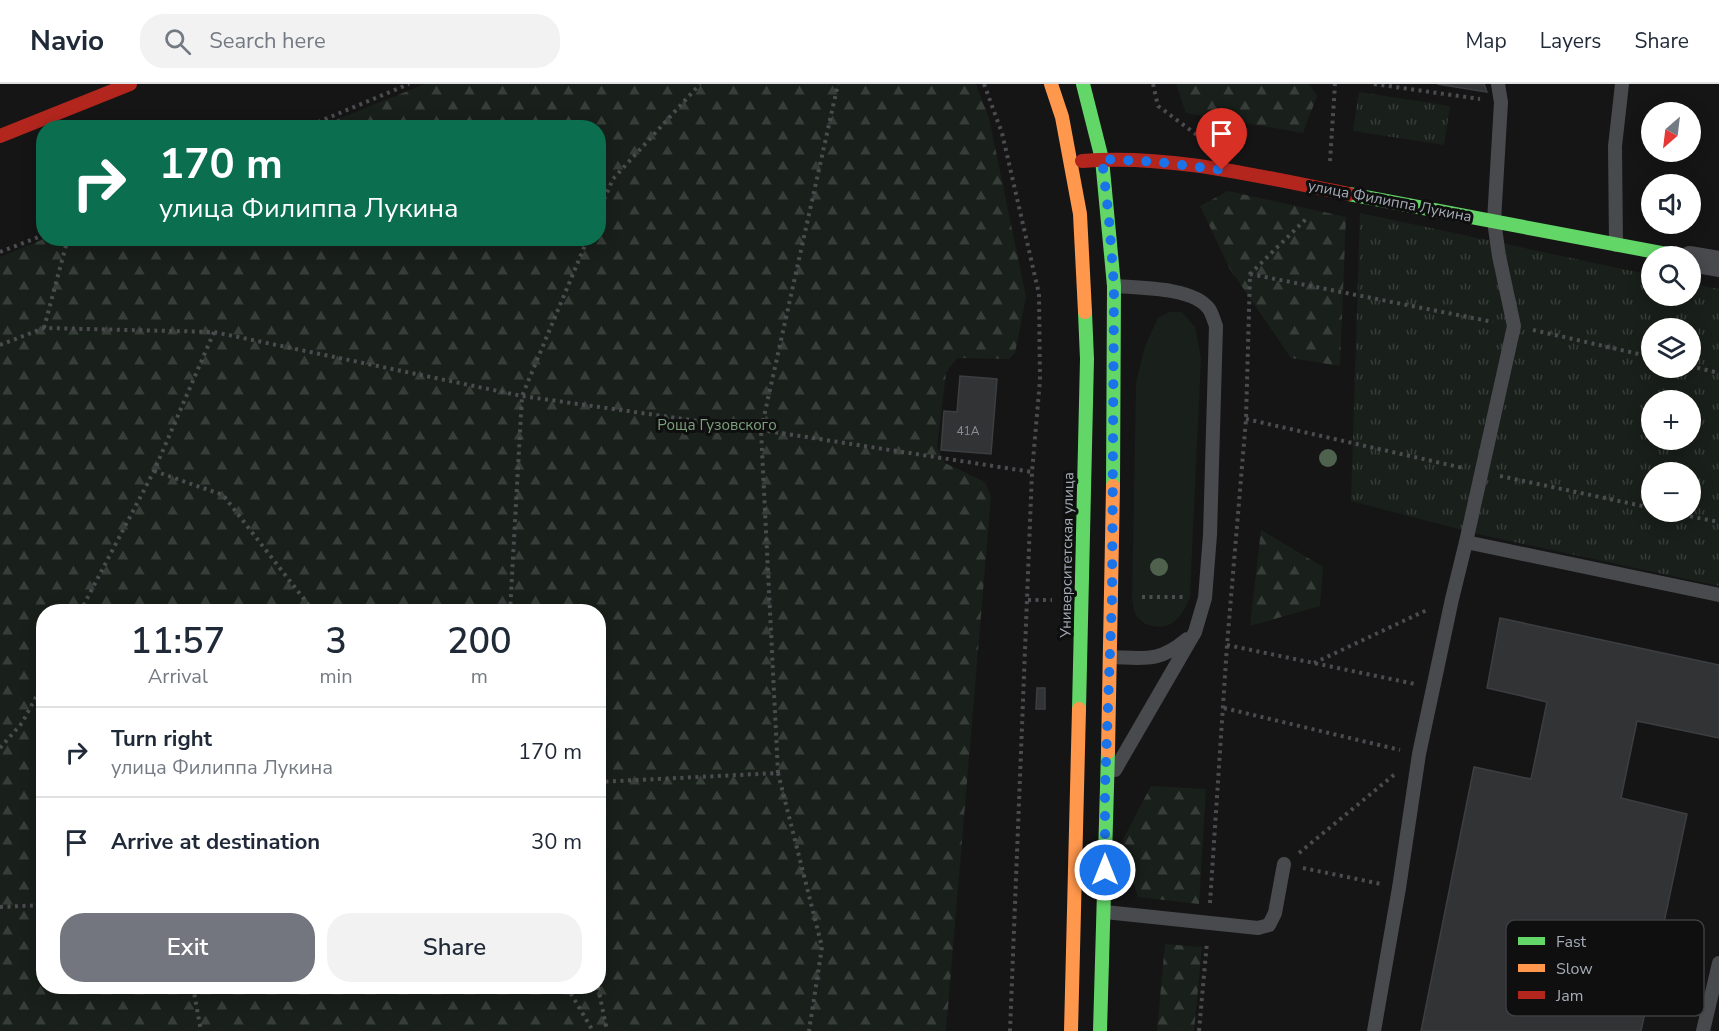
<!DOCTYPE html>
<html lang="en">
<head>
<meta charset="utf-8">
<style>
	:root { --surface:#fff; --page:#f2f2f3; --text:#1f2937; --muted:#747a83; --line:#e0e1e3; --accent:#73767e }
	body { margin:0; font-family:"Nunito Sans",sans-serif; background:var(--page); color:var(--text); height:100vh; display:flex; flex-direction:column; font-size:22px; white-space:nowrap }
	* { box-sizing:border-box; margin:0 }
	p { font-size:20px; color:var(--muted) }
	.icon { flex:none; width:33px; height:33px; fill:none; stroke:currentColor; stroke-width:2; stroke-linecap:round; stroke-linejoin:round }
	.map { position:relative; flex:1; overflow:hidden }
	.sheet { position:absolute; left:36px; top:520px; width:570px; height:390px; display:flex; flex-direction:column; background:var(--surface); border-radius:24px; box-shadow:0 3px 15px #0003 }
	.sheet>* { flex:none }
	.banner { position:absolute; left:36px; top:36px; width:570px; height:126px; border-radius:24px; box-shadow:0 3px 15px #0003; background:#0b6e4f; color:#fff; overflow:hidden }
	.needle { width:39px; rotate:208deg }
	.tools { position:absolute; left:1641px; top:18px; display:grid; gap:12px }
	.tools a { display:grid; place-items:center; width:60px; height:60px; border-radius:50%; background:var(--surface); box-shadow:0 3px 15px #0003; font-size:30px }
	.pin { position:absolute; display:grid; place-items:center; width:51px; height:51px; color:#fff; margin:-62px -26px; border-radius:50% 50% 50% 0; rotate:-45deg; box-shadow:0 0 6px #0007 }
	.pin .icon { rotate:45deg }
	.me { position:absolute; width:66px; margin:-33px; rotate:0deg; stroke-linejoin:round; filter:drop-shadow(0 0 4px #0008) }
	.turn { display:flex; align-items:center; gap:21px; height:126px; padding:0 24px; font-size:27px }
	.turn .icon { width:78px; height:78px; stroke-width:2.5 }
	.turn b { display:block; font-size:42px; line-height:51px }
	.eta { display:flex; justify-content:space-evenly; align-items:center; height:102px; text-align:center }
	.eta b { font-size:36px; font-weight:600; line-height:42px }
	.action { display:flex; gap:12px; margin-top:auto; padding:12px 24px }
	.action a { flex:1; height:69px; border-radius:24px; background:var(--accent); color:#fff; font-size:24px; font-weight:600; line-height:69px; text-align:center }
	.action a+a { background:var(--page); color:var(--text) }
	ul { padding:0; list-style:none }
	li { display:flex; align-items:center; gap:18px; height:90px; padding:0 24px; border-top:2px solid var(--line) }
	li div { flex:1 }
	li b { display:block; font-size:22px }
	li em { font-style:normal }
	header { display:flex; align-items:center; gap:36px; box-sizing:border-box; height:84px; padding:0 30px; background:var(--surface); border-bottom:2px solid var(--line) }
	header strong { font-size:28px }
	nav { display:flex; gap:33px; margin-inline-start:auto; font-size:21px }
	.search { width:420px; height:54px; background:var(--page); display:flex; align-items:center; gap:15px; box-sizing:border-box; padding:0 21px; border-radius:24px; color:var(--muted); font-size:22px }
	.map>svg:first-child { display:block }
	.green { fill:#191f1a }
	.forest { fill:url(#forest-firs); fill-rule:evenodd }
	.park { fill:url(#park-tufts); fill-rule:evenodd }
	.building { fill:#323335; stroke:#3d3e41; stroke-width:1.5 }
	.lines { fill:none; stroke-linecap:round; stroke-linejoin:round }
	.path { stroke:#4b4c50; stroke-width:4; stroke-dasharray:3 4.5; stroke-linecap:butt }
	.lane { stroke:#494a4e; stroke-width:14 }
	.street { stroke:#494a4e; stroke-width:26 }
	.fast { stroke:#63d668; stroke-width:14 }
	.slow { stroke:#ff974d; stroke-width:14 }
	.jam { stroke:#b3261e; stroke-width:14 }
	.tree { fill:#4e624e }
	.route { stroke:#1a73e8; stroke-width:10; stroke-dasharray:0 18 }
	.labels { text-anchor:middle; stroke-width:6; stroke-linejoin:round; paint-order:stroke }
	.number-label { font-size:12px; fill:#888d96 }
	.street-label { font-size:15px; fill:#a5abb6; stroke:#0f0f10 }
	.park-label { font-size:15px; fill:#7ca17d; stroke:#0f0f10 }
	.key { fill:#0f0f10; stroke:#3c3e42; stroke-width:1.5 }
	.key-label { font-size:16px; fill:#a5abb6 }
</style>
</head>
<body>
<header>
<strong>Navio</strong>
<div class="search"><svg class="icon" aria-label="search" viewBox="0 0 24 24"><circle cx="10" cy="10" r="6"/><path d="M15 15l6 6"/></svg>Search here</div>
<nav><a>Map</a><a>Layers</a><a>Share</a></nav>
</header>
<div class="map">
<svg width="1719" height="947" viewBox="0 0 1719 947">
	<defs>
		<pattern id="forest-firs" width="22" height="20" patternUnits="userSpaceOnUse" patternTransform="scale(1.5)"><rect width="22" height="20" fill="#191f1a"/><path d="M5 1l3.5 6h-7zM16 11l3.5 6h-7z" fill="#373d39"/></pattern>
		<pattern id="park-tufts" width="24" height="20" patternUnits="userSpaceOnUse" patternTransform="scale(1.5)"><rect width="24" height="20" fill="#191f1a"/><path d="M3 7l-1-3M5 7V3M7 7l1-3M15 17l-1-3M17 17v-4M19 17l1-3" fill="none" stroke="#373d39"/></pattern>
	</defs>
	<rect width="100%" height="100%" fill="#151515"/>
	<!-- green -->
	<path class="green" d="M1169,228H1182L1195,243L1201,274L1190,513C1184,529 1173,547 1153,542C1146,541 1141,538 1137,532C1133,527 1133,519 1132,514L1136,298L1145,262L1158,234Z"/>
	<!-- forest -->
	<path class="forest" d="M425,0H976L989,34L1026,213L1015,269L1009,275L957,274L946,289L937,363L945,379L985,398L991,412L946,947H0V173L46,154H598V44L318,43ZM44,528H598V903H44Z
		M1176,0H1309L1317,12L1303,49L1186,29Z
		M1228,107L1346,133L1340,282L1291,274L1230,185L1200,122Z
		M1261,446L1323,483L1320,522L1250,542Z
		M1151,702L1206,705L1199,820L1138,813L1121,759Z
		M1165,860L1202,863L1194,947H1157Z"/>
	<!-- park -->
	<path class="park" d="M1359,8L1450,22L1444,61L1353,47Z
		M1360,129L1651,191L1652,212H1690L1691,199L1719,205V502L1482,451L1351,417ZM1652,244H1690V284H1652ZM1652,316H1690V356H1652ZM1652,388H1690V428H1652Z"/>
	<!-- building -->
	<path class="building" d="M1437,0H1484L1487,8Z
		M960,292L997,295L991,370L941,366L944,327L957,328Z
		M1500,534L1719,581V654L1637,637L1621,714L1687,730L1641,947H1421L1474,683L1531,695L1547,618L1487,604Z
		M1037,604H1045V625H1036Z"/>
	<g class="lines">
		<!-- path -->
		<path class="path" d="M984,0L1002,49L1039,210L1040,296L1032,388L1010,947
			M1153,0L1158,22L1197,51
			M1374,0L1480,15
			M304,44L409,0
			M1330,77L1335,0
			M598,129L613,95L700,0
			M0,168L44,151
			M1250,190L1493,238
			M44,244L68,154
			M1533,246L1652,273
			M0,261L44,244L214,248L522,312L761,346L1032,388
			M1690,282L1719,289
			M1246,335L1463,384
			M154,387L223,411L314,528
			M1500,392L1652,424
			M1668,428L1719,438
			M1142,513H1185
			M1028,516H1052
			M80,528L154,387L214,248
			M510,528L522,312L588,154
			M1227,561L1415,600
			M1314,579L1429,525
			M1224,624L1400,666
			M0,664L22,639L44,598
			M778,689L761,346L838,0
			M598,698L778,689L822,863L809,947
			M1299,769L1395,690
			M1303,784L1381,800
			M1210,819L1227,561L1246,335L1250,190L1308,133
			M0,823L44,821
			M193,903L201,947
			M567,903L593,947
			M598,903L607,947
			M1199,947L1207,858"/>
		<!-- lane -->
		<path class="lane" d="M1616,161L1615,62L1622,0
			M1114,202C1138,204 1194,203 1209,225C1212,229 1214,237 1216,242L1210,451L1205,514L1195,548L1115,686
			M1466,458L1719,511
			M1110,573C1144,574 1159,579 1187,555
			M1105,828L1258,844L1269,841L1275,829L1284,780
			M1374,947L1399,804L1419,670L1452,515L1466,458L1514,242L1499,172L1494,137L1501,18L1498,0
			M1703,947L1719,879"/>
		<!-- street -->
		<path class="street" d="M1690,175L1719,180"/>
		<!-- fast -->
		<path class="fast" d="M1083,0L1102,75L1114,202L1113,402
			M1349,110L1677,172
			M1079,625L1087,275L1085,228
			M1100,947L1108,668"/>
		<!-- slow -->
		<path class="slow" d="M1051,0L1062,33L1080,130L1085,228
			M1108,668L1113,402
			M1071,947L1079,625"/>
		<!-- jam -->
		<path class="jam" d="M0,52L130,0
			M1082,77C1172,70 1261,93 1349,110"/>
	</g>
	<!-- trees -->
	<g class="tree">
		<circle cx="1328" cy="374" r="9"/>
		<circle cx="1159" cy="483" r="9"/>
	</g>
	<g class="lines">
		<!-- route -->
		<path class="route" d="M1105,786V704L1112,514L1114,202L1109,135L1102,75L1158,78L1222,86"/>
	</g>
	<g class="labels">
		<!-- number labels -->
		<g class="number-label">
			<text x="968" y="351">41А</text>
		</g>
		<!-- street labels -->
		<g class="street-label">
			<text transform="translate(1390 117) rotate(11)" y="5">улица Филиппа Лукина</text>
			<text transform="translate(1067 471) rotate(-89)" y="5">Университетская улица</text>
		</g>
		<!-- park labels -->
		<g class="park-label">
			<text x="717" y="346">Роща Гузовского</text>
		</g>
	</g>
	<!-- legend -->
	<rect x="1506" y="836" width="198" height="96" rx="9" class="key"/>
	<rect x="1518" y="853" width="27" height="8" fill="#63d668"/>
	<rect x="1518" y="880" width="27" height="8" fill="#ff974d"/>
	<rect x="1518" y="907" width="27" height="8" fill="#b3261e"/>
	<g class="key-label">
		<text x="1556" y="863">Fast</text>
		<text x="1556" y="890">Slow</text>
		<text x="1556" y="917">Jam</text>
	</g>
</svg>
<div class="tools">
<a><svg class="needle" viewBox="-14 -14 28 28"><path d="M0-13l5 13h-10z" fill="#e53935"/><path d="M0 13l5-13h-10z" fill="#747a83"/></svg></a>
<a><svg class="icon" aria-label="sound" viewBox="0 0 24 24"><path d="M4 9h4l5-4v14l-5-4H4zM17 9q2 3 0 6"/></svg></a>
<a><svg class="icon" aria-label="search" viewBox="0 0 24 24"><circle cx="10" cy="10" r="6"/><path d="M15 15l6 6"/></svg></a>
<a><svg class="icon" aria-label="layers" viewBox="0 0 24 24"><path d="M12 4l9 5-9 5-9-5zM3 14l9 5 9-5"/></svg></a>
<a>+</a>
<a>−</a>
</div>
<div class="pin" style="left:1222px;top:86px;background:#d93025"><svg class="icon" aria-label="arrive" viewBox="0 0 24 24"><path d="M6 21V4h12l-3 4 3 4H6"/></svg></div>
<svg class="me" style="left:1105px;top:786px" viewBox="-20 -20 40 40"><circle r="17" fill="#1a73e8" stroke="#fff" stroke-width="3"/><path d="M0-11L8 9 0 5-8 9z" fill="#fff"/></svg>
<div class="banner">
<div class="turn"><svg class="icon" aria-label="right" viewBox="0 0 24 24"><path d="M7 20v-9h11M14 6l5 5-5 5"/></svg><div><b>170 m</b>улица Филиппа Лукина</div></div>
</div>
<section class="sheet">
<div class="eta">
<div><b>11:57</b><p>Arrival</p></div>
<div><b>3</b><p>min</p></div>
<div><b>200</b><p>m</p></div>
</div>
<ul>
<li><svg class="icon" aria-label="right" viewBox="0 0 24 24"><path d="M7 20v-9h11M14 6l5 5-5 5"/></svg><div><b>Turn right</b><p>улица Филиппа Лукина</p></div><em>170 m</em></li>
<li><svg class="icon" aria-label="arrive" viewBox="0 0 24 24"><path d="M6 21V4h12l-3 4 3 4H6"/></svg><div><b>Arrive at destination</b></div><em>30 m</em></li>
</ul>
<div class="action"><a>Exit</a><a>Share</a></div>
</section>
</div>
</body>
</html>
